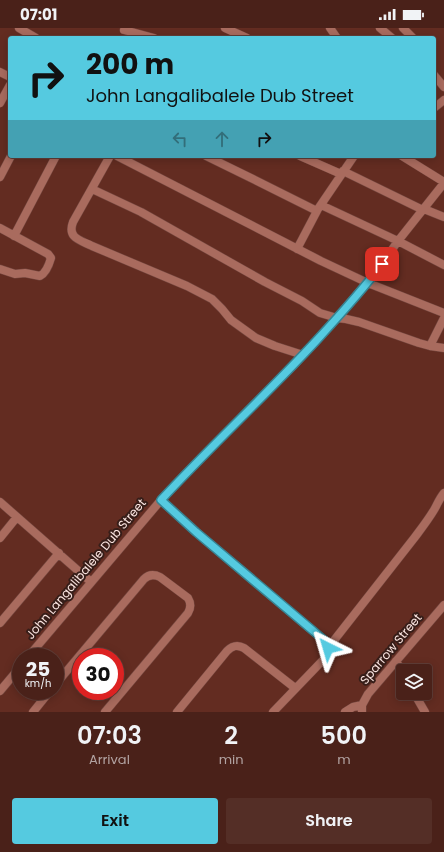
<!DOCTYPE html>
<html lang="en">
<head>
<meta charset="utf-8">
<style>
	:root { --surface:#4a2119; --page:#542e26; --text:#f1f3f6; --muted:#b2a3a2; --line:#613e38; --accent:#55cae0 }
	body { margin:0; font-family:Poppins,sans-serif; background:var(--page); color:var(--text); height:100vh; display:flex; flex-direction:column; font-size:15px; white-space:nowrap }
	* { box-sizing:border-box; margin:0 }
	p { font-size:13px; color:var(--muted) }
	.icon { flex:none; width:22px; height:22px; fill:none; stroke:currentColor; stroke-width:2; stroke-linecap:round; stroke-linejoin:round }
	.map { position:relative; height:684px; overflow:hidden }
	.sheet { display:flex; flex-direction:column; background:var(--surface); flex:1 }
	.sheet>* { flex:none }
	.hud { position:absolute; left:8px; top:8px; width:428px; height:122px; border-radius:4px; box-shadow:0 2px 10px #0003,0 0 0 1px var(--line); background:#55cae0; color:#111; overflow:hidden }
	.fabs { position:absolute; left:396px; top:636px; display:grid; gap:8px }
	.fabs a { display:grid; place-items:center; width:36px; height:36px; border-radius:4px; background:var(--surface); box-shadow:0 2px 10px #0003,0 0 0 1px var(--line); font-size:20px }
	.speed { position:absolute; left:12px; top:620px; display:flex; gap:8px; font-size:20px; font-weight:700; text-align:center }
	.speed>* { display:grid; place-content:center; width:52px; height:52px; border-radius:50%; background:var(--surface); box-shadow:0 2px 10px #0003,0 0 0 1px var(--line); line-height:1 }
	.speed small { font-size:10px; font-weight:400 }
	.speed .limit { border:6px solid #d22; background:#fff; color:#111 }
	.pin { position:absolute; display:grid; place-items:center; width:34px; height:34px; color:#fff; margin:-17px; border-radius:8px; box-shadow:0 2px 6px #0006 }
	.me { position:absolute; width:44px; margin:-22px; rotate:320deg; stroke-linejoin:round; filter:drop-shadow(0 0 3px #0008) }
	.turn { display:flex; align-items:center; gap:14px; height:84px; padding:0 12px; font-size:18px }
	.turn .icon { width:52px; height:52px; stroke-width:2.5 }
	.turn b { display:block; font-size:28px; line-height:34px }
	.lanes { display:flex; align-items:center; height:38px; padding:0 12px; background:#0003; justify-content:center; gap:20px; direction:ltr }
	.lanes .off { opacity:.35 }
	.eta { display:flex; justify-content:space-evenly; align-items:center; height:68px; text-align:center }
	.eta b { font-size:24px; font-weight:600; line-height:28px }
	.cta { display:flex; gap:8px; margin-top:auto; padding:8px 12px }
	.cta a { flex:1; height:46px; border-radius:4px; background:var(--accent); color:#111; font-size:16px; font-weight:600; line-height:46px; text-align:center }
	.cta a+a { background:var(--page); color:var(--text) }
	.status { display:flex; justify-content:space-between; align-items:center; height:28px; padding:0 20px; background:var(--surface); direction:ltr }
	.status svg { height:11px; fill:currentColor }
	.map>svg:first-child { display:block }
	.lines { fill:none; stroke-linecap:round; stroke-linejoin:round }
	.street-casing { stroke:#754840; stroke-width:9 }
	.street { stroke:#a96b5e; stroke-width:8 }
	.route-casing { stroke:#378392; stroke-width:10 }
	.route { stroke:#55cae0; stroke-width:7 }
	.labels { text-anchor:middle; stroke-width:4; stroke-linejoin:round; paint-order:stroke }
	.street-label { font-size:12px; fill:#fbe5e1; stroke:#371e19 }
</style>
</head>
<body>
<div class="status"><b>07:01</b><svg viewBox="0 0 49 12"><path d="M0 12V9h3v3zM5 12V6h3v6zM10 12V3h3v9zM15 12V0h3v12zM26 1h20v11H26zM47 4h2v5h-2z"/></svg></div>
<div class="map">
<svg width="444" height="684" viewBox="0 0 444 684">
	<rect width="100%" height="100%" fill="#632c21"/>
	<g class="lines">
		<!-- street casing -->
		<g class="street-casing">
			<path id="street" d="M19,0L36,10
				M225,0L247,10
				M330,0L337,10
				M380,0L392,10
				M403,0L413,10
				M124,2L154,10
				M0,44L10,49
				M434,47L444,59
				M0,75L10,57
				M434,80L444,72
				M110,128L73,194C67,210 80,212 92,218L187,258L212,271L222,281L231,292L256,310L275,318L303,327
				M117,128L321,233L368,255L444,285
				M206,128L255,152L317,183L297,221
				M300,128L341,146
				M402,128L444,154
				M343,143L423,182
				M0,149L11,128
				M92,161L141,184L265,254L302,273L320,285L337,290L346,291L359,294L419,315L430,318L444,320
				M321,177L398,213L444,237
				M318,181L354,128
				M424,181L444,189
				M0,200L48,226L51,230C49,237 46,245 40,248L25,245L15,246L0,241
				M14,208L56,128
				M430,318L444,290
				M161,472L196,504L326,614C329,620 328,624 325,630L273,684
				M0,474L91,554
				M0,510L17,489
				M0,595L59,525
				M328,620L415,509C421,501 428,492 434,482C437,477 439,471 444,465
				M28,629L161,472L201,430L294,337L337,290L375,246L398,213L444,155
				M396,633L403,645
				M55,657L144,551C149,546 154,546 160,549L188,570C191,575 191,580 188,585L105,684
				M0,663L21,638
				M414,665L425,684
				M33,684L50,663
				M177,684L227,623C232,618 237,616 244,620L295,660
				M345,684L353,679L362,677
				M362,684V677L368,666L444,577"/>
		</g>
		<!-- street -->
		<use href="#street" class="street"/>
	</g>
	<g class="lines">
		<!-- route casing -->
		<g class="route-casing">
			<path id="route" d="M328,620L326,614L324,612L196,504L161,472C211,418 266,367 316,313C339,288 362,263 382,236"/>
		</g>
		<!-- route -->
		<use href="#route" class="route"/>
	</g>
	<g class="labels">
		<!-- street labels -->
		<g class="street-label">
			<text transform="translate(86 541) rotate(-50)" y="4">John Langalibalele Dub Street</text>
			<text transform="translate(391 621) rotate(-50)" y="4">Sparrow Street</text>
		</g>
	</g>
</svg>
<div class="fabs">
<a><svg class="icon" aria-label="layers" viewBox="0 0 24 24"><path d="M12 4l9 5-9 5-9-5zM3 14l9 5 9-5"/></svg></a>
</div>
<div class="speed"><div>25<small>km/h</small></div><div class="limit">30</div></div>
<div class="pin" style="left:382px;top:236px;background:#d93025"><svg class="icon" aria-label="arrive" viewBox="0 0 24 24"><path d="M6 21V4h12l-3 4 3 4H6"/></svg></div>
<svg class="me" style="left:328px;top:620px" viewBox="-20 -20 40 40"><path d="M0-17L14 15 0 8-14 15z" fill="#55cae0" stroke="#fff" stroke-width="4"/></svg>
<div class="hud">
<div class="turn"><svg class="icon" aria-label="right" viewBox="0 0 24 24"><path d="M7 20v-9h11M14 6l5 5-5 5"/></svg><div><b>200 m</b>John Langalibalele Dub Street</div></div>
<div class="lanes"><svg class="icon off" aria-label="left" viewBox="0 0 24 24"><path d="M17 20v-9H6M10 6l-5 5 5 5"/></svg><svg class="icon off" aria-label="ahead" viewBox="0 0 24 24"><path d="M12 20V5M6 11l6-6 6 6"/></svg><svg class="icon" aria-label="right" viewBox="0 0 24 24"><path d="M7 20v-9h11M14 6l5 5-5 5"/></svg></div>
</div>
</div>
<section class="sheet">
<div class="eta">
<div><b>07:03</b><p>Arrival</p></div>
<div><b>2</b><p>min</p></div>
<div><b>500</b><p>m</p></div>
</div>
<div class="cta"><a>Exit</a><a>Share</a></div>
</section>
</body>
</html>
